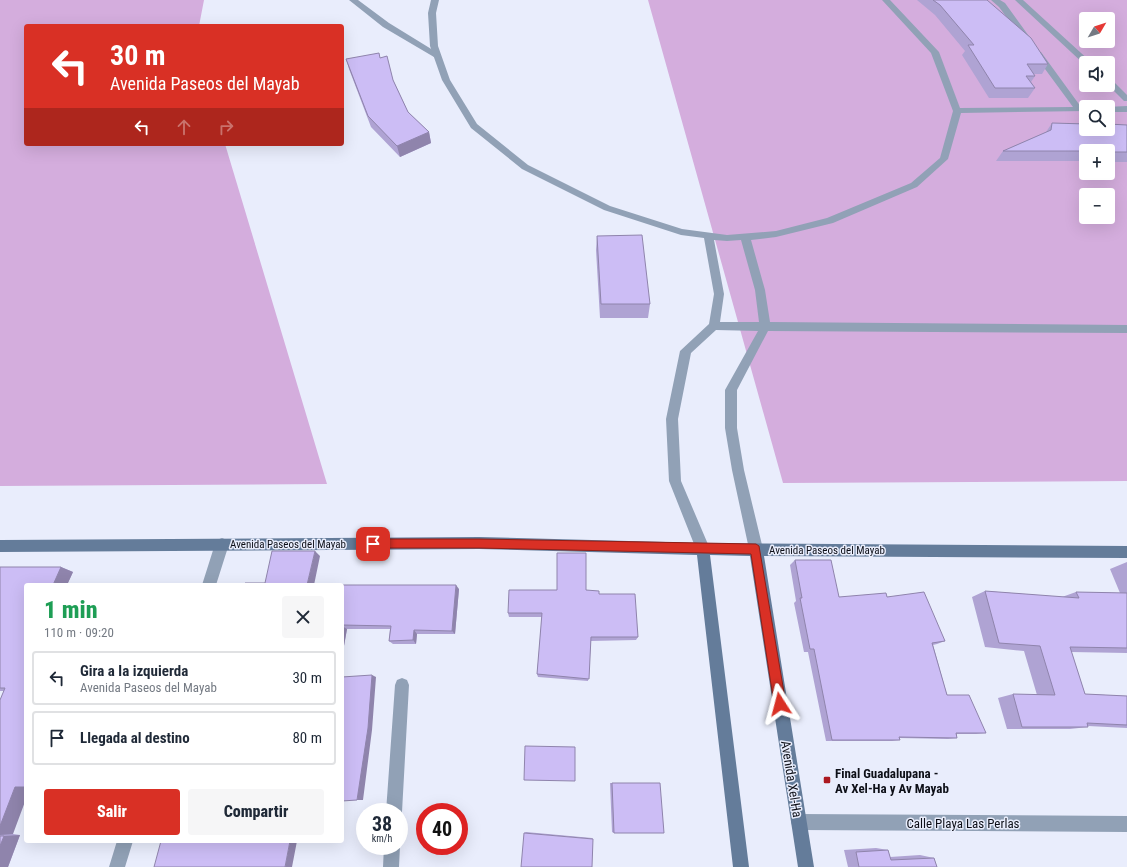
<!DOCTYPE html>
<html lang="es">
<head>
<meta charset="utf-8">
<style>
	:root { --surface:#fff; --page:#f6f6f7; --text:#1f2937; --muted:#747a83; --line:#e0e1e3; --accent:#d93025 }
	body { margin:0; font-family:"Roboto Condensed",sans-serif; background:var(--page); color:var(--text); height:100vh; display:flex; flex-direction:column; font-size:15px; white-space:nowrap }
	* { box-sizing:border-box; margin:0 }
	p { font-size:13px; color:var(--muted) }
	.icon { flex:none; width:22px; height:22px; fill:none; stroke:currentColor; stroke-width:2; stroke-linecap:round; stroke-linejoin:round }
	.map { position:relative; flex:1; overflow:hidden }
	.side { position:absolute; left:24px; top:583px; width:320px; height:260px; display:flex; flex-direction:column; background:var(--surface); border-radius:4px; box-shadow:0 4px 16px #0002 }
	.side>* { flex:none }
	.hud { position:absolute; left:24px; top:24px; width:320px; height:122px; border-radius:4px; box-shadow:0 4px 16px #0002; background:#d93025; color:#fff; overflow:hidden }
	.needle { width:26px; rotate:51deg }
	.fabs { position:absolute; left:1079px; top:12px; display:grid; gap:8px }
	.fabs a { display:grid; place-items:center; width:36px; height:36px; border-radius:4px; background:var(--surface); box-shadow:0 4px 16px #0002; font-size:20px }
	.speed { position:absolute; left:356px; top:803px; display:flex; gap:8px; font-size:20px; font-weight:700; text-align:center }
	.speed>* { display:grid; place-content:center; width:52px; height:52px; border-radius:50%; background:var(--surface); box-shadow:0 4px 16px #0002; line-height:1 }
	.speed small { font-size:10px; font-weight:400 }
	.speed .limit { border:6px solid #d22; background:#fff; color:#111 }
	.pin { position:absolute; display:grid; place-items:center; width:34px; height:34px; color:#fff; margin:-17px; border-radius:8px; box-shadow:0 2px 6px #0006 }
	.me { position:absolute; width:44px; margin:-22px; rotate:351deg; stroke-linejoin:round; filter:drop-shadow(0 0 3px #0008) }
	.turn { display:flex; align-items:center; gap:14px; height:84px; padding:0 20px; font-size:18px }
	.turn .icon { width:52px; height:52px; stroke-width:2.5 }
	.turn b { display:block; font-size:28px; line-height:34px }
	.lanes { display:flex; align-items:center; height:38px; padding:0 20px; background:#0003; justify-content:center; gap:20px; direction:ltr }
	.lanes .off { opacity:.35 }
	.round { display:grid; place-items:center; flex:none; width:42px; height:42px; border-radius:4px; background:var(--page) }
	.summary { display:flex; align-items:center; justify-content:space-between; height:68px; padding:0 20px }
	h1 { font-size:24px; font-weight:800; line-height:30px; color:#1e9e55 }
	.primary-button { display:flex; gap:8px; margin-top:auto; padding:8px 20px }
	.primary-button a { flex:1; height:46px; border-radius:4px; background:var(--accent); color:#fff; font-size:16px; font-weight:800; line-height:46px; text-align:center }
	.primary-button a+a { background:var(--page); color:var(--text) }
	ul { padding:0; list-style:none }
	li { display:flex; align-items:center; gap:12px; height:54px; margin:0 8px 6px; padding:0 12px; border:2px solid var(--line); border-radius:4px }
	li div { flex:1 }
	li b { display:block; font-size:15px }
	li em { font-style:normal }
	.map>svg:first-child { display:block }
	.green { fill:#d4addd; fill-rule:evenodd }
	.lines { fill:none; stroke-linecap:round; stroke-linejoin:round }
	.lane { fill:#91a1b6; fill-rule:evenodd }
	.street { fill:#91a1b6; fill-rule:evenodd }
	.secondary { fill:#647c9a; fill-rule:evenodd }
	.wall { fill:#afa3d3 }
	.shaded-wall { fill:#8f84ac }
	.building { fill:#ccbdf5; stroke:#8f84ac }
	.route { fill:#d93025; stroke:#8d1f18 }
	.poi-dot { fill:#ac1921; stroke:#e9edfc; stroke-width:1.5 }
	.labels { text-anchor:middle; stroke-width:3; stroke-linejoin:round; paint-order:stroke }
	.street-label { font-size:11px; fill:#0d0f17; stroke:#e9edfc }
	.near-poi-label { font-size:13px; font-weight:bold; fill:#0d0f17; stroke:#e9edfc; text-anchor:start }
	.near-street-label { font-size:13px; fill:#0d0f17; stroke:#e9edfc }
</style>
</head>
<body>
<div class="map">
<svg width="1127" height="867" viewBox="0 0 1127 867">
	<rect width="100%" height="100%" fill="#e9edfc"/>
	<!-- green -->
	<path class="green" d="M0,0H204L199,26H26V144H225L327,484L0,486Z
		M648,0H1127V481L783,483ZM1086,19H1108V41H1086ZM1086,63H1108V85H1086ZM1086,107H1108V129H1086ZM1086,151H1108V173H1086ZM1086,195H1108V217H1086Z"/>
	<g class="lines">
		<!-- lane -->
		<path class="lane" d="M349,0H358L389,23L441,55L437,57H434L383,27Z"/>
		<!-- street -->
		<path class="street" d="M431,0H439L436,13L438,46L450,80L477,124L528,165L610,206L682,229L727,235L776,231L827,218L911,183L940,158L953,111L931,53L882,0H890L939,52L960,108L1073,107L1034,54L1035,52H1041L1081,107H1086V111L961,113L948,159L917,187L833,223L776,237L751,240L765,290L770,322L1127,325V333L768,331L737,390V428L744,470L763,549L761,554L756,555L751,554L749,549L732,470L725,428V390L758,331L716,330L691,353L678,419L681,481L710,549L708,554L703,555L698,554L669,481L666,419L680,351L709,324L714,294L704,238L681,235L604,210L522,169L471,128L442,80L430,46L428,13ZM714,240L727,241L741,240L755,290L759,322H720L724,294Z
			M991,0H1000L1005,3L1031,39L1030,41H1024L999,7Z
			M1015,0H1023L1092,63H1086L1085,65Z
			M1108,79H1111L1127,95V101H1124L1108,85Z
			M1127,106V112H1108V107H1106Z
			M222,538L227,540L229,544L216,585H202L215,544L217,540Z
			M402,678L407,680L409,685L402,812L399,818V812H386L395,685L397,680Z
			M799,814L1127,816V832L799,830L793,828L791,822L793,816Z
			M117,841H133L125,867H109Z
			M399,843L400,846L399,867H383L384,846H399Z"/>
		<!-- secondary -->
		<path class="secondary" d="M479,537L703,543L1127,546V558L764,556L814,867H798L750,556L710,555L749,867H733L697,555L479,549L0,552V540Z"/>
	</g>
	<!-- wall -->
	<path class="wall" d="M917,0H987L1048,64L1042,74H1034L1035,76L1031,82L1035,88L1028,98H989L962,55L965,51L935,15Z
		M380,58L393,80L408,112L429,132L431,143L400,157L371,127L349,69L346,59Z
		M1052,123L1127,125V162H1108V151H1086V161H996L1003,151L1046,132Z
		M597,236L650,304L648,318H600L596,250Z
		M795,560L839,597H887L945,641L937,644L933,645L947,695L986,733L976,734H957V738L948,739L899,738L900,740L892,741H826L808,652H804L794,603L796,601L790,565Z
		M1127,562V653L1071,652L1085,694L1127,696V728L1088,726V727L1070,729H1007L998,698L1013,694L1037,695L1024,651L985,647L972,597L985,591L1062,597L1076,592L1120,593L1110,569Z
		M0,567H61L73,572L67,585H26L13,834L20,835L8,867H0V700L4,691H0Z
		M342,585L459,589L455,634H417L416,644H393L389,641L390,629H347L342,657Z
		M586,590L599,594L638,637L636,640L591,641L588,681L538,677L537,674L542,617H509L508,613Z
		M610,783H660L614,833L612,832Z
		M526,832L592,838L593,839L524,833Z
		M876,848L888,850L890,857L920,855L934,858L937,867H848L844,850Z"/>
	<!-- shaded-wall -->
	<path class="shaded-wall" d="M429,132L431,143L400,157L397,146Z
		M315,551L320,556L314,585H307Z
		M61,567L73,572L67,585H53Z
		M456,585L459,589L455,634L452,631Z
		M342,626L347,629L342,657Z
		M414,630L417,634L416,644L413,640Z
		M372,675L376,677L372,730L363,800H357Z
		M15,787H26V799L13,834L0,835V826Z
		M20,835L8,867H0V846L4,836Z
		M290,841H297L292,867H285Z"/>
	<!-- building -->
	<path class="building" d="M933,0H987L1031,38L1048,64H1027L1035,76H1026L1035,88H995L968,45H974L940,5Z
		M379,53L380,58L387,56L393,80L408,112L429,132L397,146L368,116L346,59Z
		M1052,123L1086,124V129H1108V124L1127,125V152H1108V151H1003L1051,130Z
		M642,235L650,304H601L597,236Z
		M272,551H315L307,585H245V583H265Z
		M557,553H586V590L599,591V594H635L638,637H591L589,679L537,674L542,613H508L509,590H557Z
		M795,560H831L839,597L886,593L887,597L924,592L945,641L932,643L947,695H969L986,733H956L957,738L899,737L900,740H832L814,649H810L800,598H802Z
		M0,567H61L53,585H26V787H15L0,826V700L5,688H0Z
		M342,585H456L452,631L414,630L413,640L389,641L391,626L342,625Z
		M985,591L1079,598L1076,592L1127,593V648L1070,647L1085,694L1127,696V725L1087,723L1088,727H1022L1013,694L1055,695L1040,646L999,643Z
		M372,675L368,728L357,800L342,801V677Z
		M525,746L575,747V781L524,780Z
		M612,783H660L664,833H614Z
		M524,833L593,839L592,867H521Z
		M0,836H4L0,846Z
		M161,841H290L285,867H154Z
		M888,850L891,860L934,858L937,867H859L856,852Z"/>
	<!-- route -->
	<path class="route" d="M373,539H479L756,544L759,546L786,704L784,709L780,710L776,709L774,704L751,554L479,548H373L370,547L368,544L370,540Z"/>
	<!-- markers -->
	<rect class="poi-dot" x="823" y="776" width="8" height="8" rx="2"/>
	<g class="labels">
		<!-- street labels -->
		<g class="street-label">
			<text x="288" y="548">Avenida Paseos del Mayab</text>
			<text x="827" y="554">Avenida Paseos del Mayab</text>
		</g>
		<!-- near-poi labels -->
		<g class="near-poi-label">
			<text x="835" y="778">Final Guadalupana -<tspan x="835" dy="15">Av Xel-Ha y Av Mayab</tspan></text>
		</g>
		<!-- near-street labels -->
		<g class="near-street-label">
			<text transform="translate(792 779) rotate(81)" y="5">Avenida Xel-Ha</text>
			<text x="963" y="828">Calle Playa Las Perlas</text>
		</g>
	</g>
</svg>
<div class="fabs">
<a><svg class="needle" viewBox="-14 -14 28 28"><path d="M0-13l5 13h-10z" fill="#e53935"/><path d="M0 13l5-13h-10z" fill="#747a83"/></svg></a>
<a><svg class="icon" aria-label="sound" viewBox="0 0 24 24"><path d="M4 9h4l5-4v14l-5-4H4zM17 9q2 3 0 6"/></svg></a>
<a><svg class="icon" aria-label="search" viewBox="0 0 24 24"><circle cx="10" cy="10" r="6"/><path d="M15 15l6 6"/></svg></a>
<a>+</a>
<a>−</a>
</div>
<div class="speed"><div>38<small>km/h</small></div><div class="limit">40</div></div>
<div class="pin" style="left:373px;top:544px;background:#d93025"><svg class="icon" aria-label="arrive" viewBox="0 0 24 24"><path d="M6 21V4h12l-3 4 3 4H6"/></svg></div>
<svg class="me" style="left:780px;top:704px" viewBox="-20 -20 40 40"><path d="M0-17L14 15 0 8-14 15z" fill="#d93025" stroke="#fff" stroke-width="4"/></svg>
<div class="hud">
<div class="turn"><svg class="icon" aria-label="left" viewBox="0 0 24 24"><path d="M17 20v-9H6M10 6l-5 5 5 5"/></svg><div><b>30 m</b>Avenida Paseos del Mayab</div></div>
<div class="lanes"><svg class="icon" aria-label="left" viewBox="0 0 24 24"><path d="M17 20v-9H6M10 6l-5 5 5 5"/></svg><svg class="icon off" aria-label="ahead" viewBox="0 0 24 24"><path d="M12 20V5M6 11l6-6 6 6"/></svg><svg class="icon off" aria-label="right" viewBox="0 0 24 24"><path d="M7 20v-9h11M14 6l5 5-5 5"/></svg></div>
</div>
<section class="side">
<div class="summary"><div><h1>1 min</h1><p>110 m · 09:20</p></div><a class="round"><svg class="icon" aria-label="close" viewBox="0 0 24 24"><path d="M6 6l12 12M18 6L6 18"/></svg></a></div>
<ul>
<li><svg class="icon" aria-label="left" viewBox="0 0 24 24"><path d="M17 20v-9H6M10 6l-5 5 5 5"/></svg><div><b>Gira a la izquierda</b><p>Avenida Paseos del Mayab</p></div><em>30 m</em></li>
<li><svg class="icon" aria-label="arrive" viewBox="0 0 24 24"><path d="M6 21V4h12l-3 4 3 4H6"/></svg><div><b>Llegada al destino</b></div><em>80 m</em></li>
</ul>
<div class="primary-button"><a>Salir</a><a>Compartir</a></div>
</section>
</div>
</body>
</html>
